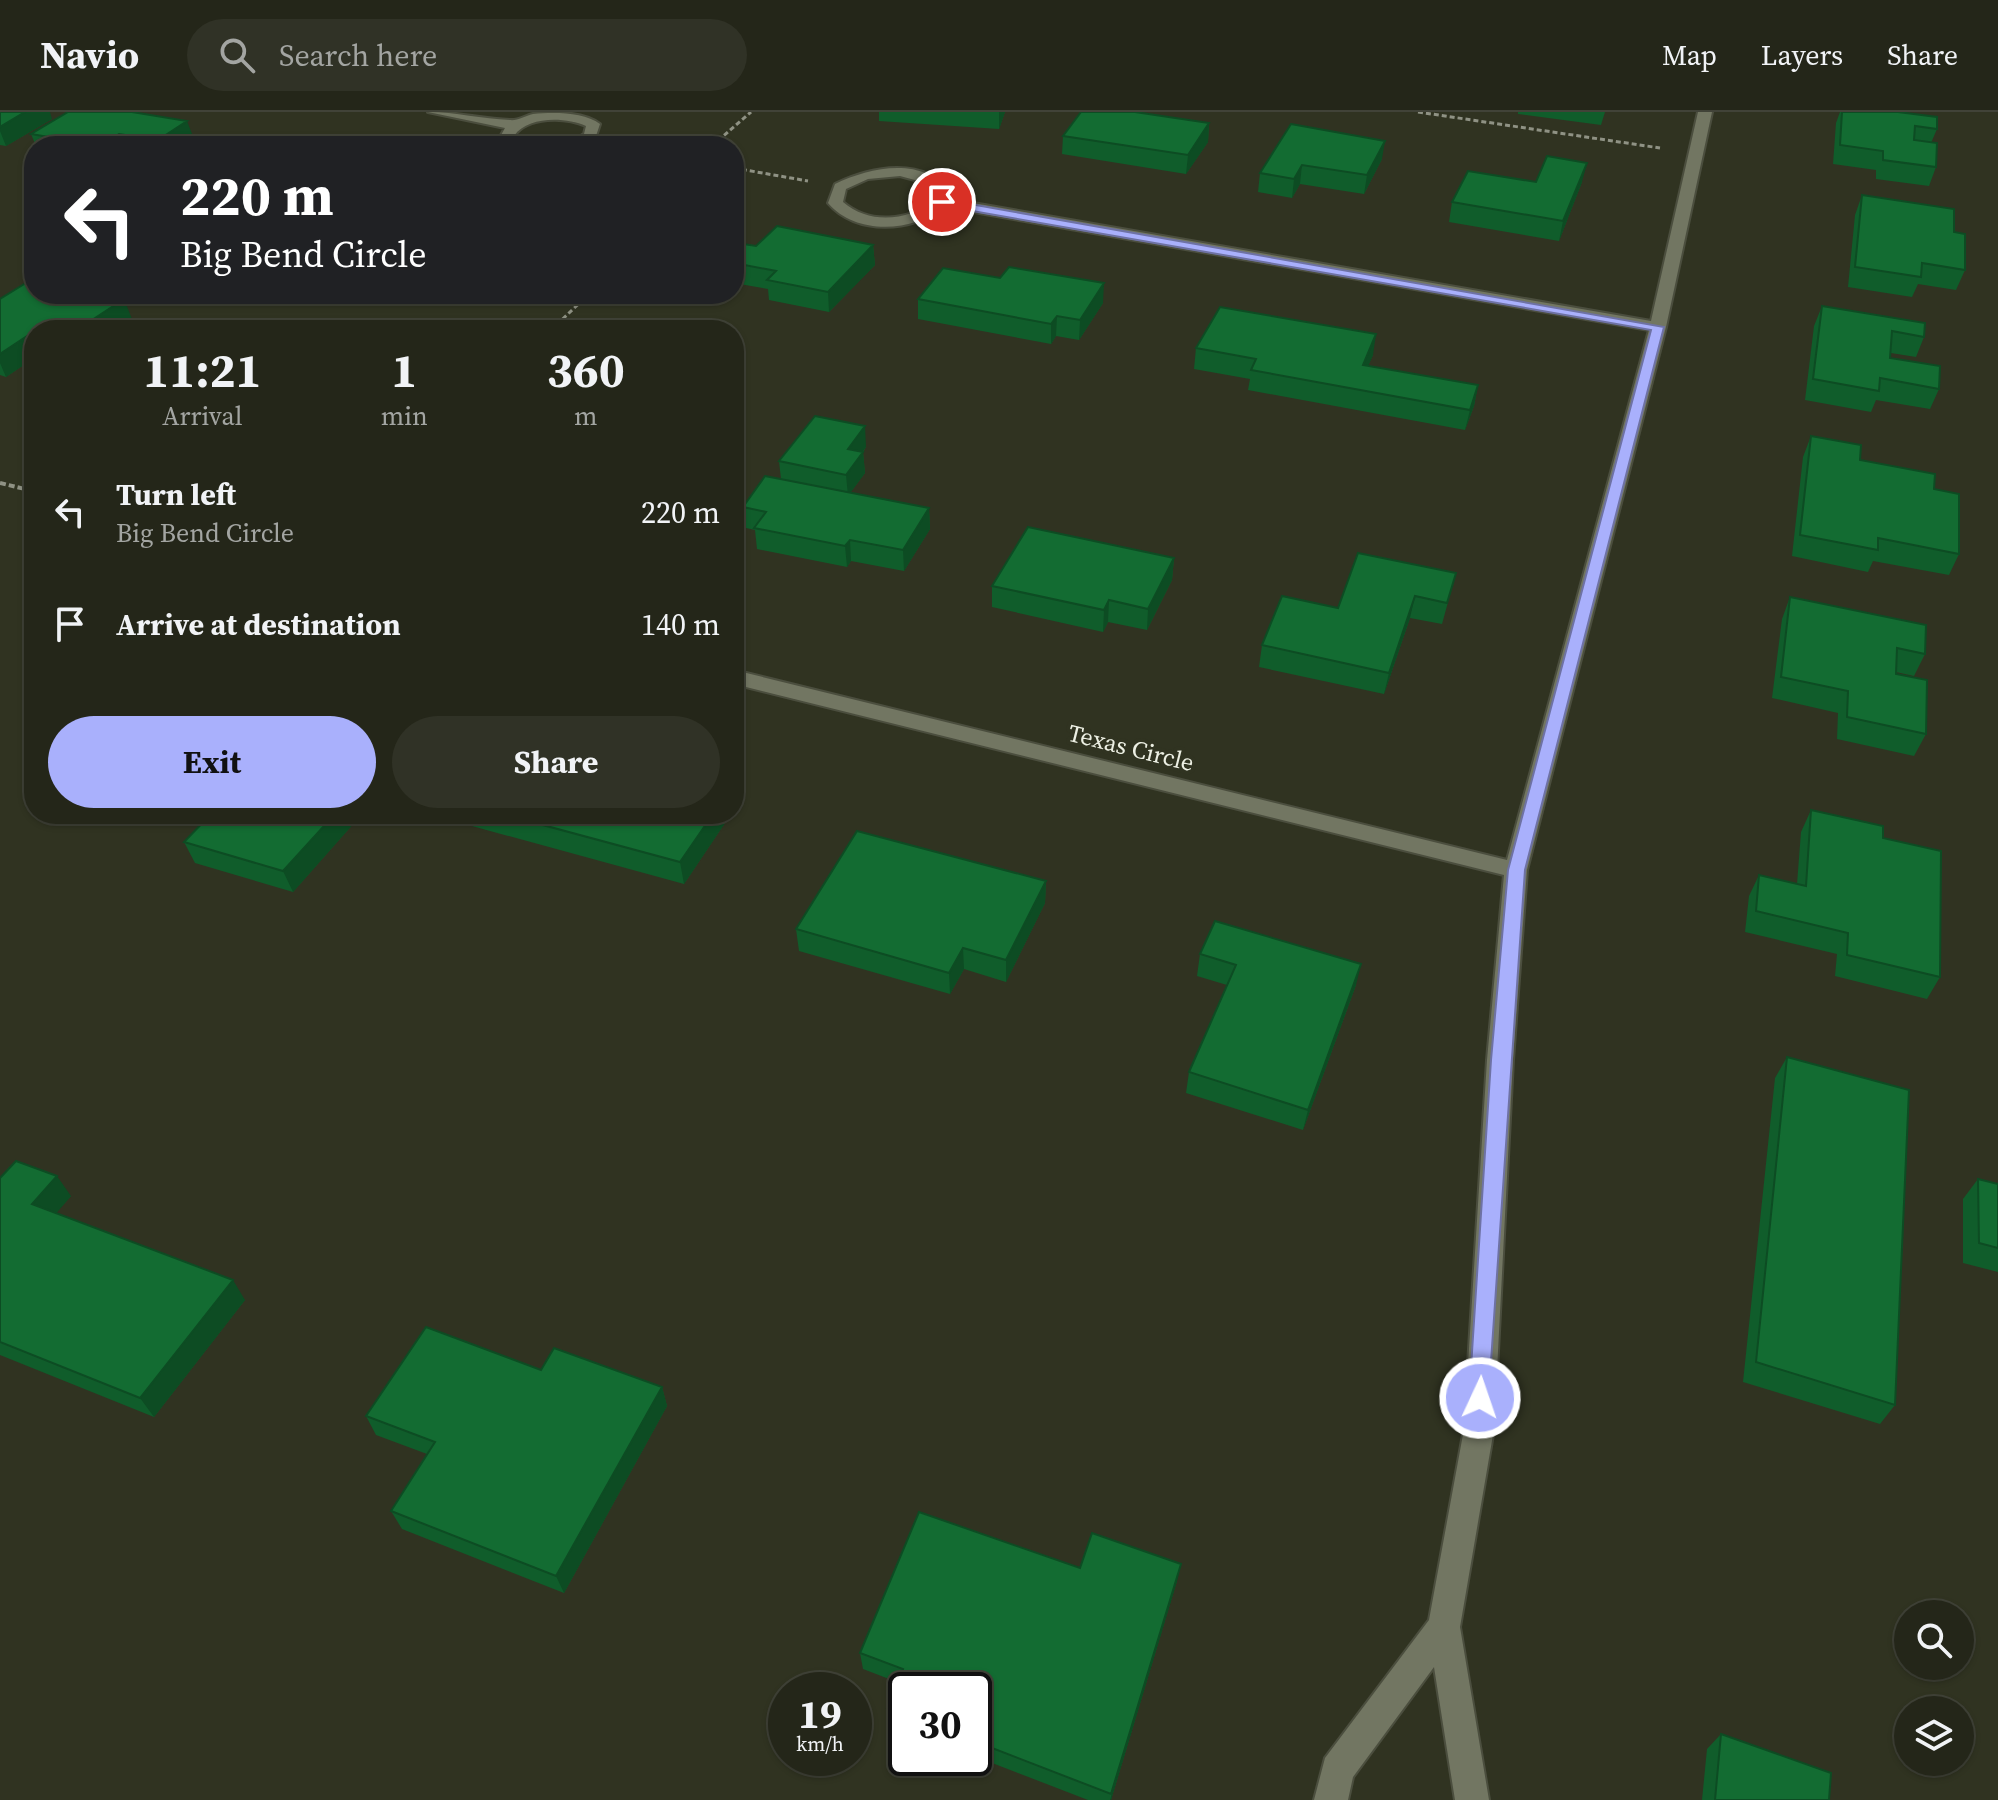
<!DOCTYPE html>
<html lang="en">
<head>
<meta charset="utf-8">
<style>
	:root { --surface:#242619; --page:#303226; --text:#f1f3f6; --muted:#a3a5a2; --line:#414338; --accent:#a9b0fc }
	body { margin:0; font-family:"Source Serif 4",serif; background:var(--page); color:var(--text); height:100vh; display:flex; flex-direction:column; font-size:30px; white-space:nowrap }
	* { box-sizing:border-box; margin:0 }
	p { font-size:26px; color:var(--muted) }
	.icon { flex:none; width:44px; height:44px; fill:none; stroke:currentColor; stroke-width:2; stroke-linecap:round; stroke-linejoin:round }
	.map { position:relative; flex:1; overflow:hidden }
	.panel { position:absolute; left:24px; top:208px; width:720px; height:504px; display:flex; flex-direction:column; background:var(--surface); border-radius:32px; box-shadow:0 2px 6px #0004,0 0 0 2px var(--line) }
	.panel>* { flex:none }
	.banner { position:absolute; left:24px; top:24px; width:720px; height:168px; border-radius:32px; box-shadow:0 2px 6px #0004,0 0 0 2px var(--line); background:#202124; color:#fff; overflow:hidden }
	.buttons { position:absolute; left:1894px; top:1488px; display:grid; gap:16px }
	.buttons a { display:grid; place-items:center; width:80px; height:80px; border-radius:50%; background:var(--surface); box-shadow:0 2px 6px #0004,0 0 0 2px var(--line); font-size:40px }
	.speed { position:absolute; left:768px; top:1560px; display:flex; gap:16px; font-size:40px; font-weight:700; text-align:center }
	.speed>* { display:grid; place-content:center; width:104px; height:104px; border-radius:50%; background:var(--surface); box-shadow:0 2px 6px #0004,0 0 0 2px var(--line); line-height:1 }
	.speed small { font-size:20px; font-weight:400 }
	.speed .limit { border:4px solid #111; border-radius:12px; background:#fff; color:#111 }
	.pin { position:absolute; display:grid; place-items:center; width:68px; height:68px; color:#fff; margin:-34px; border:4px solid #fff; border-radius:50%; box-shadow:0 2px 8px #0007 }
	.me { position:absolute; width:88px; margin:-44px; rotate:3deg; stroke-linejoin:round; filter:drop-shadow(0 0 6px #0008) }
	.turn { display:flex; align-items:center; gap:28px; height:168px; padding:0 24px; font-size:36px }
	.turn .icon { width:104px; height:104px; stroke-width:2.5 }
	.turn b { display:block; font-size:56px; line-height:68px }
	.eta { display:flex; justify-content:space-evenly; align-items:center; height:136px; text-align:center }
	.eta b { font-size:48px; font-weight:700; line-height:56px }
	.button { display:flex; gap:16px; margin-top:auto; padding:16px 24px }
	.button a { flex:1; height:92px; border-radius:48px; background:var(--accent); color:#111; font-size:32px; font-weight:700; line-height:92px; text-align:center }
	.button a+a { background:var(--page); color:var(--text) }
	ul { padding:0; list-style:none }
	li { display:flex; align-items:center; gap:24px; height:112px; padding:0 24px }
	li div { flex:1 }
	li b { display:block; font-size:30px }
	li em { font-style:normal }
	header { display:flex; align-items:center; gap:48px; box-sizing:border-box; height:112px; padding:0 40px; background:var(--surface); border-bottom:2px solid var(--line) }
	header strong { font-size:38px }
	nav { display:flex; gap:44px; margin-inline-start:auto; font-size:28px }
	.search { width:560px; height:72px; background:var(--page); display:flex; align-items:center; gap:20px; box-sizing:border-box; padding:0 28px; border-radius:44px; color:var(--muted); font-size:30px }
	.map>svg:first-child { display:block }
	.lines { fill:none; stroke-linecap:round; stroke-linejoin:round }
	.minor-casing { stroke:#4b4e3e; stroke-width:4 }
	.path-far1 { stroke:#8f9284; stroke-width:3; stroke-dasharray:5 3; stroke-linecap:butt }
	.path { stroke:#8f9284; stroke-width:4; stroke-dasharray:6 3; stroke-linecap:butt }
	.minor { fill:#727662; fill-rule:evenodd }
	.wall { fill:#105d2b }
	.shaded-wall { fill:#0d4c23 }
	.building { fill:#136c32; stroke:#0d4c23; stroke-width:2 }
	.route { fill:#a9b0fc; stroke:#6e72a4; stroke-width:2 }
	.labels { text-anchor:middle; stroke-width:8; stroke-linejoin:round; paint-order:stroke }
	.street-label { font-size:24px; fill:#ecefe3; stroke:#303321 }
</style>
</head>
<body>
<header>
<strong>Navio</strong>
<div class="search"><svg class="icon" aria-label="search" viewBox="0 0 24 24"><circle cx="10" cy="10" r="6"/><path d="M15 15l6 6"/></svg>Search here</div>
<nav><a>Map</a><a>Layers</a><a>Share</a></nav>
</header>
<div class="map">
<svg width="1998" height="1688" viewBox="0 0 1998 1688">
	<rect width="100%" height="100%" fill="#303321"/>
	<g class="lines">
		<!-- minor casing -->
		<g class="minor-casing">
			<path id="minor" d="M428,0C456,0 482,7 510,8C517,9 525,4 533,2C554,0 584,0 600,12L595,27L582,34H565L584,22L586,14C565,5 528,4 514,24L524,34H509L500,25L505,16Z
				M1698,0H1712L1666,215L1527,758L1513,948L1494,1317L1460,1515L1489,1688H1455L1434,1555L1353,1665L1348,1688H1314L1325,1646L1429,1508L1464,1317L1487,948L1504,763L734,572V558L1507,748L1649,218L945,95C913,120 856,124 828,91L835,72C870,55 925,43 951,82L950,87L1651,209ZM900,64L926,71L937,82L935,88C908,109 870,113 843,90L846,77L868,67Z"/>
		</g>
		<!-- path-far1 -->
		<path class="path-far1" d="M1418,0L1660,36
			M624,32L636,34
			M712,34L751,0
			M734,56L808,69
			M551,218L589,182"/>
		<!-- path -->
		<path class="path" d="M0,371L25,377L34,370"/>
		<!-- minor -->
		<use href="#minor" class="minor"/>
	</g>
	<!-- wall -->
	<path class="wall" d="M0,0L52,7L6,34L0,33Z
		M68,0L194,27L184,34H36L31,22Z
		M879,0H1005L999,17L879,9Z
		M1518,0H1605L1601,13L1518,2Z
		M1840,0H1898L1937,17L1931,31L1936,55L1929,74L1876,67V58L1833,52L1836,11Z
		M1209,11L1208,30L1186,62L1062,42L1063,24Z
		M1291,12L1382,47L1364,82L1300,72L1292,86L1258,80L1260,61Z
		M1536,70H1582L1559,129L1449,110L1452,90Z
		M1862,83L1954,120L1965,158L1956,178L1918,172L1912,185L1848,175L1855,103Z
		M873,133L875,153L829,200L769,188L768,177L734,171V134Z
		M0,187L132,207L123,213L135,216L136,218H34V246L6,265L0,263Z
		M918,187L1103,191L1079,228L1056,224L1051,232L918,207Z
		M1822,194L1924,225L1916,245L1891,241L1890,246L1939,277L1930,297L1876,288L1871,300L1805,288L1814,214Z
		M1196,236L1373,243L1368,254L1478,273L1474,294L1465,318L1248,278L1250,267L1194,257Z
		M1811,324L1860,348L1934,377L1959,442L1949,463L1873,449L1868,460L1792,444L1803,345Z
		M866,335L863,340L865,361L850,381L929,396L930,417L904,459L851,449L847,455L757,437L755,418L746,416L743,395L781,367L779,349Z
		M1174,446L1172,468L1147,518L1108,510L1103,520L992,495V474Z
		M1456,461L1442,512L1410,506L1384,582L1259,555L1262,533L1338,496Z
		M1790,485L1925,542L1914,564L1896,560L1926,622L1914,644L1837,627L1838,601L1772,586L1782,507Z
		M1811,698L1883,726L1940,865L1927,887L1835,864L1837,842L1745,820L1749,784L1759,763L1797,772L1801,720Z
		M211,702H362L293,780L195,751L184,730Z
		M458,702H731L684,772L461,711Z
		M1046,769L1045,791L1006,870L964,857L950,882L799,839L796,817Z
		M1200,842L1356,873L1303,1018L1186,981L1189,960L1227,873L1197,864Z
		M1787,945L1895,1293L1880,1312L1743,1270L1775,966Z
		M0,1066L71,1084L56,1101L245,1188L154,1305L0,1243Z
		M1978,1067L1998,1072V1160L1963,1151V1087Z
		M541,1258L662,1275L667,1294L564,1481L402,1417L391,1399L427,1342L376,1323L366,1304Z
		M1080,1456L1177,1469L1111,1688H1088L974,1644V1578H906V1618L889,1612L887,1596L897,1570L863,1557L860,1541Z
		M1721,1622L1829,1688H1702L1707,1637Z"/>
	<!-- shaded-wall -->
	<path class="shaded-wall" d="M25,0H50L52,7L6,34L0,19V15Z
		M999,0H1005L999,17Z
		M187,9L194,27L184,34H160L158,28Z
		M1209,11L1208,30L1186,62L1188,43Z
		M119,22L124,34H101Z
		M1385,29L1382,47L1364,82L1367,63Z
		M1587,51L1582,70L1559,129L1563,109Z
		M1302,53L1300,72L1292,86L1294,67Z
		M873,133L875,153L829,200L828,180Z
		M1104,171L1103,191L1079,228L1080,208Z
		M124,187L132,207L116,218L95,206Z
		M1057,204L1056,224L1051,232V212Z
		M30,222L34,232V246L6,265L0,251V242Z
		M1376,222L1373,243L1360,273L1363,253Z
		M1478,273L1474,294L1465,318L1470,298Z
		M865,314L866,335L849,358L848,337Z
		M863,340L865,361L848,384L846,363Z
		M929,396L930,417L904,459L903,438Z
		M850,428L851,449L847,455L845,434Z
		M1174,446L1172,468L1147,518L1148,497Z
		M1415,484L1410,506L1384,582L1389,561Z
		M1109,488L1108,510L1103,520L1104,498Z
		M335,702H362L293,780L283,759Z
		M713,702H731L684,772L680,750Z
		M1046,769L1045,791L1006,870V848Z
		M963,836L964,857L950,882L949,861Z
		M1361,852L1356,873L1303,1018L1308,998Z
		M57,1064L71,1084L47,1112L32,1092Z
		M233,1168L245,1188L154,1305L140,1286Z
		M662,1275L667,1294L564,1481L556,1464Z
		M1181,1452L1177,1469L1111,1688H1110Z"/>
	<!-- building -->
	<path class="building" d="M0,0H25L0,15Z
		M68,0H132L187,9L158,28L119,22L101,34L31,22Z
		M1081,0H1135L1209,11L1188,43L1063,24Z
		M1842,0H1898L1937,5V17L1915,14L1914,28L1937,31L1936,55L1883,48V39L1840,33Z
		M1291,12L1385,29L1367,63L1302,53L1294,67L1260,61Z
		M333,30L358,34H327Z
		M1547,44L1587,51L1563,109L1452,90L1468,59L1536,70Z
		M1862,83L1954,97V120L1965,122V158L1922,151L1921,165L1855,155Z
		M777,114L873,133L828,180L767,168L776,159L734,151V134L737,131L756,134Z
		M1009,155L1104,171L1080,208L1057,204L1051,212L918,187L943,156L1000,166Z
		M34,166V182H102L124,187L95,206L135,216L132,218H34V223L30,222L0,242V187Z
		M1822,194L1925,211L1924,225L1892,219L1890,246L1940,254L1939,277L1880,266L1879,279L1813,267Z
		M1220,195L1376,222L1363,253L1478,273L1470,298L1251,258L1256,247L1196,236Z
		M815,304L865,314L848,337L863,340L846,363L779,349Z
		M1811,324L1861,333L1860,348L1935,362L1934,377L1959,382V442L1878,426V438L1800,423Z
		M765,364L929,396L903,438L850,428L845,434L754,416L766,400L743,395Z
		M1028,415L1174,446L1148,497L1109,488L1104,498L992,474Z
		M1358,441L1456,461L1447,491L1415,484L1389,561L1262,533L1282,484L1338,496Z
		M1790,485L1926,513L1925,542L1897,536L1896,562L1927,568L1926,622L1847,605L1848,579L1781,565Z
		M1811,698L1883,714V726L1941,739L1940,865L1847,843L1848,821L1756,799L1759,763L1806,774Z
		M211,702H335L283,759L184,730Z
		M502,702H713L680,750Z
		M857,719L1046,769L1006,848L963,836L949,861L796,817Z
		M1215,809L1361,852L1308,998L1189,960L1236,853L1200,842Z
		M1787,945L1909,978L1895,1293L1756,1250Z
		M16,1049L57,1064L32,1092L233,1168L140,1286L0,1230V1066Z
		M1978,1067L1998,1072V1136L1979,1131Z
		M426,1215L541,1258L554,1236L662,1275L556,1464L391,1399L435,1330L366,1304Z
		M919,1400L1080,1456L1092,1421L1181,1452L1111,1682L974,1629V1578H906V1603L887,1596L903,1557L860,1541Z
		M1721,1622L1831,1661L1829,1688H1715Z"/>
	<!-- route -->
	<path class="route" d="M942,87L1664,215L1525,758L1488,1293L1480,1296L1472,1293L1469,1286L1491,948L1508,758L1651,218L938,93Z"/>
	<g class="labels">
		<!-- street labels -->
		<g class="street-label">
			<text transform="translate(1131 636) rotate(14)" y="8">Texas Circle</text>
		</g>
	</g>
</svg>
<div class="buttons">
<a><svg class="icon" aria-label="search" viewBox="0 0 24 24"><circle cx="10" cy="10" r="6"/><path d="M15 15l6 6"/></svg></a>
<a><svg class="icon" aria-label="layers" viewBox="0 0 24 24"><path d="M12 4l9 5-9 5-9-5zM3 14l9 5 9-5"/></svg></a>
</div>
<div class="speed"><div>19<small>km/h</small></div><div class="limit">30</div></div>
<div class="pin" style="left:942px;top:90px;background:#d93025"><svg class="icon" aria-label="arrive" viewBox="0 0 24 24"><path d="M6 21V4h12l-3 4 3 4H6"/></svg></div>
<svg class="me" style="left:1480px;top:1286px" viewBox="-20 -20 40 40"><circle r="17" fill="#a9b0fc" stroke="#fff" stroke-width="3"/><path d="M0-11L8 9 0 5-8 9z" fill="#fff"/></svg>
<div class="banner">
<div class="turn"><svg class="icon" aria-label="left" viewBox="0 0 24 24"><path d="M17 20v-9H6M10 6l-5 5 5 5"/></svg><div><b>220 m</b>Big Bend Circle</div></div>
</div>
<section class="panel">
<div class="eta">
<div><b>11:21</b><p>Arrival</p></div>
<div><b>1</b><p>min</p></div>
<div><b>360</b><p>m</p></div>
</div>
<ul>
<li><svg class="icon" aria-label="left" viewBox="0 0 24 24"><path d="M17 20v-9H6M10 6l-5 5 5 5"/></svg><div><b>Turn left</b><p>Big Bend Circle</p></div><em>220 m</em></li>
<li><svg class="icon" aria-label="arrive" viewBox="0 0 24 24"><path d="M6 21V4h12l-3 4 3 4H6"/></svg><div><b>Arrive at destination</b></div><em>140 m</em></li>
</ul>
<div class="button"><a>Exit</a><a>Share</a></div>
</section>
</div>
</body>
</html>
